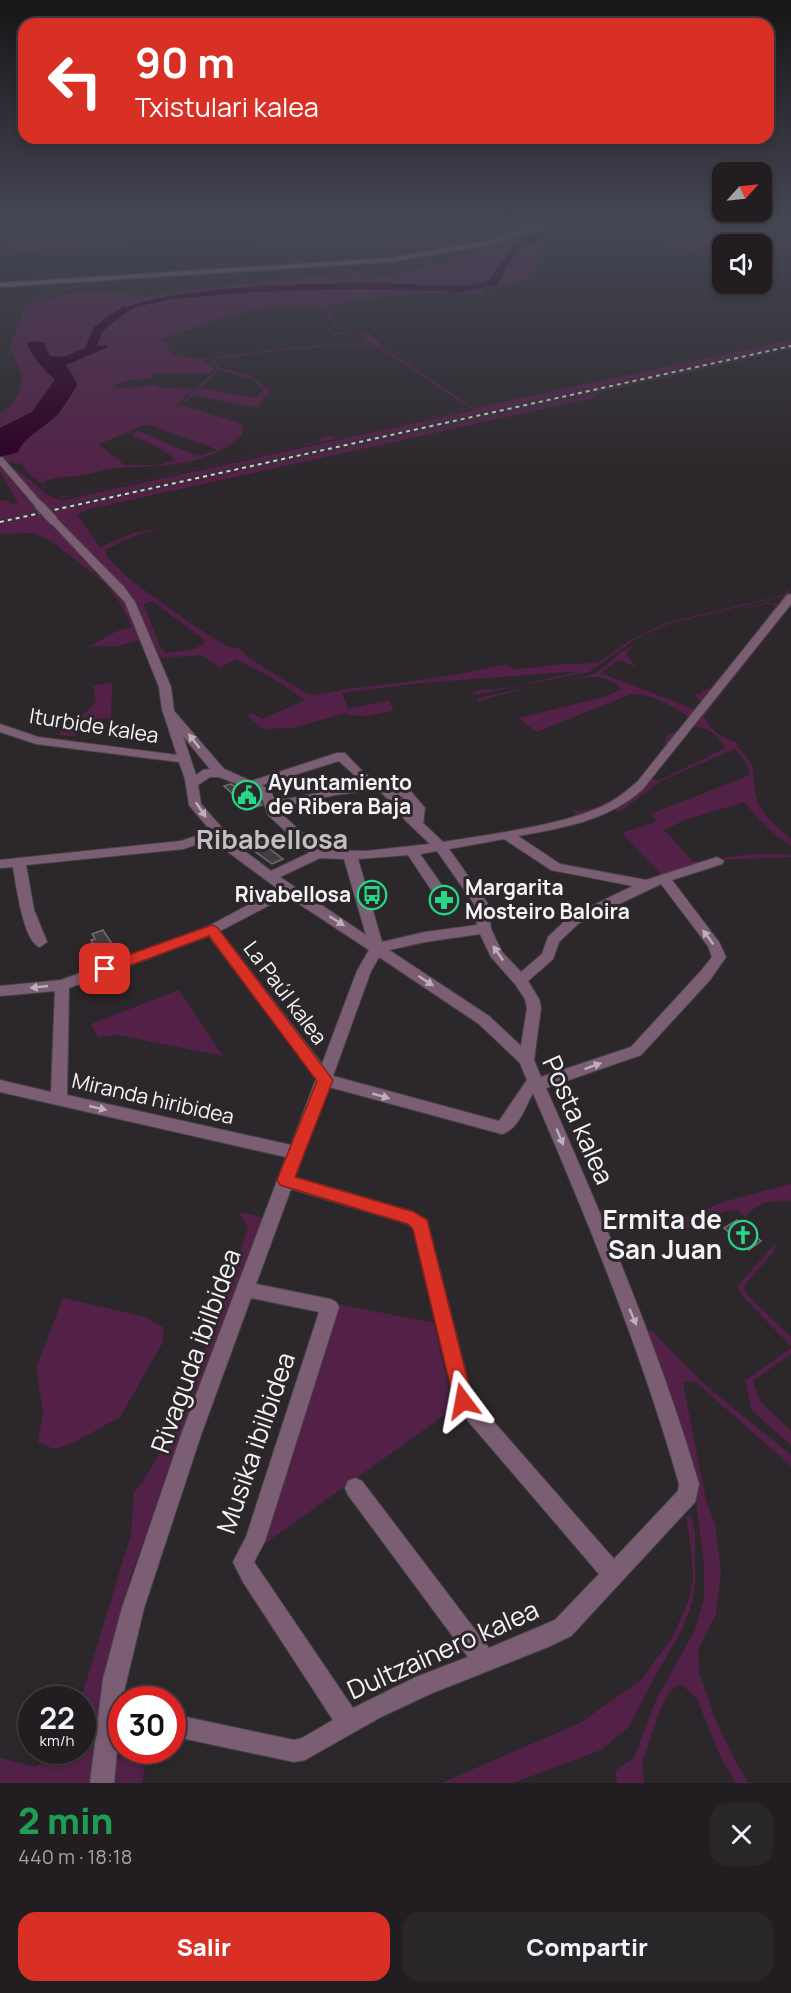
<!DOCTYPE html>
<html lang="es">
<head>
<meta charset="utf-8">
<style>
	:root { --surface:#211d20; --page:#292629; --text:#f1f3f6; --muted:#a2a2a5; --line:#3e3b3e; --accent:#d93025 }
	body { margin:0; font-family:Manrope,sans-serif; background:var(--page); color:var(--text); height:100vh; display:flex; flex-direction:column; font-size:22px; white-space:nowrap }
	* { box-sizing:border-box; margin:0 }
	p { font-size:20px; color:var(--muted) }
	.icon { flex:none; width:33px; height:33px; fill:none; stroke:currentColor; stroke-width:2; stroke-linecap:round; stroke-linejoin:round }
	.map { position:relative; height:1783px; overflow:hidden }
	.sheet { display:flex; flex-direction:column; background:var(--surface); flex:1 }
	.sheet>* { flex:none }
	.guide { position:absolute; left:18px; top:18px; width:756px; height:126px; border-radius:18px; box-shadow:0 3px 9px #0003,0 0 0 2px var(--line); background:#d93025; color:#fff; overflow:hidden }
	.needle { width:39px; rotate:63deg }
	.controls { position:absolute; left:712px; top:162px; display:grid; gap:12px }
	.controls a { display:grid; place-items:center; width:60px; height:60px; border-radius:12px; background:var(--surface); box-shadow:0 3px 9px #0003,0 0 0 2px var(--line); font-size:30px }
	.speed { position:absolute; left:18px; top:1686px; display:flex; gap:12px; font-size:30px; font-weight:700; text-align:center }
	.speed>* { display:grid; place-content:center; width:78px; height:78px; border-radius:50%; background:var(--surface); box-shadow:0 3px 9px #0003,0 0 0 2px var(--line); line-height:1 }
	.speed small { font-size:15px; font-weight:400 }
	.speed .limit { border:9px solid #d22; background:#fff; color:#111 }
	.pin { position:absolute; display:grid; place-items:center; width:51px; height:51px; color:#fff; margin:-26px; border-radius:12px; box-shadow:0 3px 9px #0006 }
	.me { position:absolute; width:66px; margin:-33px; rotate:347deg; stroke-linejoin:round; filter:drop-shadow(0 0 4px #0008) }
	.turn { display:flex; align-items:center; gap:21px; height:126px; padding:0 18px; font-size:27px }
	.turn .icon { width:78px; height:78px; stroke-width:2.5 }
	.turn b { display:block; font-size:42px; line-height:51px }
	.round { display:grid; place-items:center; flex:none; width:63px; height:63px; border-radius:18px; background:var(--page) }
	.overview { display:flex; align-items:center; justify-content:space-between; height:102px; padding:0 18px }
	h1 { font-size:36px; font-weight:800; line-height:45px; color:#1e9e55 }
	.cta { display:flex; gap:12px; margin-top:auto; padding:12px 18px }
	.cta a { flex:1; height:69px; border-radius:18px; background:var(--accent); color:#fff; font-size:24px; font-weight:800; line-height:69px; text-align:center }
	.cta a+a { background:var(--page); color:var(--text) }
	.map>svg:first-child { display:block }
	.built { fill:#392f36 }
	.green { fill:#532148; fill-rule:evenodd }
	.water { fill:#2d0025 }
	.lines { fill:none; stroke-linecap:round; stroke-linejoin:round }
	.river { fill:#2d0025; fill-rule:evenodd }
	.building { fill:#423d40; stroke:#716c6f; stroke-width:1.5 }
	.minor-casing { stroke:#484446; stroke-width:2 }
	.minor { fill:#7b5e73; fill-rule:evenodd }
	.rail { stroke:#d6d3d5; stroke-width:2; stroke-dasharray:4 4; stroke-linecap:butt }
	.minor-bridge-casing { stroke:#484446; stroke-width:11; stroke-linecap:butt }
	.minor-bridge { stroke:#7b5e73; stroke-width:9 }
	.oneway { fill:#beb0ba }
	.route { fill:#d93025; stroke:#8d1f18; stroke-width:1.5 }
	.labels { text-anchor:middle; stroke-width:6; stroke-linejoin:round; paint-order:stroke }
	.street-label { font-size:21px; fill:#f5f3f5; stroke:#2c272a }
	.poi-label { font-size:21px; font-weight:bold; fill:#f5f3f5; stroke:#2c272a; text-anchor:start }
	.near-street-label { font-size:26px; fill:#f5f3f5; stroke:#2c272a }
	.near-poi-label { font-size:26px; font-weight:bold; fill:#f5f3f5; stroke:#2c272a; text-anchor:end }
	.district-label { font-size:27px; font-weight:bold; fill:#c4bec2; stroke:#2c272a }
</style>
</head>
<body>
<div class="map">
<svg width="791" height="1783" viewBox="0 0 791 1783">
	<rect width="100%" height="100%" fill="#2c272a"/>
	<!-- built -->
	<path class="built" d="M791,344V349L598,393L592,396L0,523V519L190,476Z"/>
	<!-- green -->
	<path class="green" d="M198,225H239L260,230L289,234L321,231L355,225H395L450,230L472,225H548L465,247L268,246C243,238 220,240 194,241C129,241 65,248 0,255V247L21,243L33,233L59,239L204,229V227Z
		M554,225H576L510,244L532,242L580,226L653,229L660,227L604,225H769L791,227V234H777L791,238V247L765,250H762V244H723V256L701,255L638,233L579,232L556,238L543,246L531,275L524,280L483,290L484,297C456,286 363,298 331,305L327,307L337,327L330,328L331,333H369L384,348L474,408L791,340V344L0,519V501L8,500L12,505L18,503L0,472V467L36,508L45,506L12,469L14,468C31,477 45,501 65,500L479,409H473L458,400L373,343L294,349L203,360L214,368L210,374L153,373L152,378L125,381L115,386L116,389L156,385L159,388L193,389L176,405L178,406L216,370V367L209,361L294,350L373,344L467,410L61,498L28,473L22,464L3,461L1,457L18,452C24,437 45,427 56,416C61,412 58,413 60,408C64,400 73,394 77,385L75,377L66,365L107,347V345L96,346L68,357L50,356L45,343L33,341L27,343L44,369L55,379L32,412L0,428V420L4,419L0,417V413C11,408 23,391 22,378C21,367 12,357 10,347L26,305L39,298L91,280L0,285L386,261L484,245ZM466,249L476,251L446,263L374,278L359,273L332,274L171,292L148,297L108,291H79L34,304C48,290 105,281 127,279L391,261L352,271L305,274L352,271ZM389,283L400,286L387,288L250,292L172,299L136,307L108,324L100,325C126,282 337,284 389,283ZM267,307H324L335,325L328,328L331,335L359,334L367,340L361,343L299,347L198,359L172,354L162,339L223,318ZM373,345L461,405L463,410L346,436L335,438L330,435L320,438V441L68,496L57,495L43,483C49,477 67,477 78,476C95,473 111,468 128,467C172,466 207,465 242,435L243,424L180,405L194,395L256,408L266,395L272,392L250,376L222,368L212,363L214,361L291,350ZM219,369L253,380L264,390L256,398L201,388ZM147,424L216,449V451L197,456L139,431L132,435L163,450L176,460L158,465H125L99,444Z
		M595,394L598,397L89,509L77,515L100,547L133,533L164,528L137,535L106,549V556L129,579L193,625L226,646L240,649L247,656L272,673L306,693L314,695C325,694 335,691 346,689C400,683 453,677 506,664L511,668L517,669L566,664L598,663L629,641L666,623L775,597L785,594L791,587L788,595L668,624L634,640L589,672L475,695L469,693L483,689L493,690L521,685L581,671L420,683L342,693L348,709L388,700L394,710L368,716L347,715L346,713L292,728L262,729L247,715L253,713L262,719L305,700L274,679L236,659L220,668L202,655L161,658L131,596L57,517L48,519L96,569L92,572L106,580L124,599L140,640L118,646L88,647C107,638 109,632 132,627L122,606L105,583L50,540L32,533L0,534V523ZM152,601L202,638L205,640L203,645L190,650L165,653L159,644L144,605Z
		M791,601V606L704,716C708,731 727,739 740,744L736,746C760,769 750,768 756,796C760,814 777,827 791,839V846L767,828L744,802L685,820L664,830L694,862C726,857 759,851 791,855V857L718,860L662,875L622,833L656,822L651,814L750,775C749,764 743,756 734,749L661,781L618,813L614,808L651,777L658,781L725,748C719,735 707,726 692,727Z
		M765,603L780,604L706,701L701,702L694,694H701L704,690L710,688L744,649L776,605L767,604C731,611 650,623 627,653L628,658L637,667L618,660L601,673L696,710L635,786L601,809L578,816L571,810C604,817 663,766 667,735L678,730L688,719L685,714C669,705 651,693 632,694L537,732L518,718L607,696L621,689C617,682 602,676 593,677C570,677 500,693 480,702L476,698L595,674L623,651L659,631L690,620Z
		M112,682L111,718L80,720L74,736L59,735C72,713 85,720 96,700L93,686Z
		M179,990L223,1056L119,1035L98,1037L91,1024Z
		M791,1184V1201C772,1200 758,1201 746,1217L737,1210L726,1211L686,1228L680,1220L726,1201Z
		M238,1212L266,1218L131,1575L107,1664L91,1783H0V1758L35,1767L54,1755L56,1751L82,1750L81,1699L131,1534L134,1492C152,1473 161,1449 172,1425C202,1360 227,1295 248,1227Z
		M775,1244L774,1251L744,1286L747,1295L791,1337V1346L743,1297L737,1286Z
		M63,1298L145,1317L164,1328L162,1344L120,1417L73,1443L54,1449L38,1442L43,1413L36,1368Z
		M338,1304L434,1323L453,1409L263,1545Z
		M651,1330L703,1383L791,1455V1466L696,1382L687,1381L683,1383L706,1500L715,1525L721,1572L716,1613L698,1651L699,1672L715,1719L740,1770L749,1783H736L722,1760L696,1697L680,1684L669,1692L658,1715L642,1763L644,1783H617L615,1771L634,1758L656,1700L696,1628L704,1598V1566L694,1484L644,1332Z
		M791,1348V1354L753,1381L760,1401L791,1431V1445L752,1411L745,1381Z
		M691,1515L695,1531V1582L692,1603L682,1630L655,1676L629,1727L601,1750L513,1783H441L580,1723L642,1679L673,1636L688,1602L693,1579L691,1548L686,1516Z
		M125,1750L147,1751L142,1783H115L117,1761Z"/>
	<!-- water -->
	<path class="water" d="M576,225L660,227L653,229C635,226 597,225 579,226C558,227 532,251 509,244Z
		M389,283L401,286L387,288L250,292L172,299L136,307L108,324L99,325C126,283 337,283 389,283Z
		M33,341L45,343V348L50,356L68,357L96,346L107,345L108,347L66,365L77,385C75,390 59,414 56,416C45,427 24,437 18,452L0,457V428L32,412L55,380C44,370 32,357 27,343Z"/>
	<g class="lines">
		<!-- river -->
		<path class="river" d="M578,225H644L745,233H791V239C776,239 760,240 745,239C689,235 568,213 522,247C511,256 505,273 497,285L461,292L370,289L365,286L370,283L461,286L489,281C516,237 526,229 578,225Z
			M124,306L130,309L103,331L94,352L72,363H64V357L85,348L94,327Z"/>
	</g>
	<!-- building -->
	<path class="building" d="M230,784L254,793L262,805L245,810L236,797L224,786Z
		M253,836L283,859L272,864L242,842Z
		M103,930L118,953L107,957L104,952L99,954L91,940L95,939L92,934Z
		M737,1220L761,1241L749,1250L724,1228Z"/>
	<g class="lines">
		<!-- minor casing -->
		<g class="minor-casing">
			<path id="minor" d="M543,225H552L483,246L390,262L0,287V283L390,258L482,242Z
				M0,457L3,458L42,503V507H36L0,465Z
				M50,518H56L124,587L135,602L171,687L174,711L224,769L251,781L337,753H345L363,772L379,783L398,784L407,787L425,808L423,823L443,842C491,834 560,826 603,806C616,800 627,791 638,781L787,595L791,594V604L642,790C607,821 562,828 518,836L560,864L646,880L717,857L724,861L722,864L672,880L719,942L726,957L710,980L641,1055L546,1088C603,1218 659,1348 699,1484L695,1502L571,1636L548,1647L430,1694L381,1717L305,1760L294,1762L172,1736V1714L294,1740L302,1738L333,1720L243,1582L233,1562L246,1537L319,1312L251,1298L201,1435L144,1608L122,1700L114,1783H90L103,1679L122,1608L181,1435L286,1157L0,1092V1080L51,1092L55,991L0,996V986L61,980L207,927L278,889L228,852L216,838L183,849L26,865L34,910L47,942L40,947C23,942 16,883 13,867L0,868V860L181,841L211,831L189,805L185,779L179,762L36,744L0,732V724L38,737L177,755L162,709L159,687L125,602L50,522ZM183,736L210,769L203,770L196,775ZM339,761L364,784L276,801L270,791L262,785ZM210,777H219L255,791L263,801L268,815L309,853L271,871L238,846L201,804L198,785ZM375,790L383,794L406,821L430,844L366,851L322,850L278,811L277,808L335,795ZM394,791L408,802L413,814ZM504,839L551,870L633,886L569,917L548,937L542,954L521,972L502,952L491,929L488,904L449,849ZM437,851L474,904L477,925L425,932L382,942L358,859L408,855L436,897L441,898L448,894L420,854ZM320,858L344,859L366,935L280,877ZM661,884L708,946L712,957L700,972L631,1047L541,1077L534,1060L541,1008L539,999L528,981L553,959L559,942L579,923ZM287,896L369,950L357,971L322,1064L220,931ZM480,934L491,957L515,984L525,999L527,1008L521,1046L489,1016L389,950L425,942ZM209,936L316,1079L291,1145L67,1095L69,988ZM379,957L479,1024L520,1063L527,1080L499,1121L333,1076L371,971ZM329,1087L502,1134C519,1129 525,1107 533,1093C588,1221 641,1350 679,1484L678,1491L614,1559L472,1397L427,1220L414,1212L295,1177ZM291,1189L408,1224L413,1228L456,1407L599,1574L555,1620L489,1648L362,1481L355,1478L348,1481L345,1488L348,1495L468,1657L416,1677L353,1708L254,1562L265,1541L339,1307L336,1302L330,1299L256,1284Z"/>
		</g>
		<!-- minor -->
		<use href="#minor" class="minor"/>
		<!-- rail -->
		<path class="rail" d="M0,522L791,346"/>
		<!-- minor-bridge casing -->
		<g class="minor-bridge-casing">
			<path id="minor-bridge" d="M39,505L53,520"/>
		</g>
		<!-- minor-bridge -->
		<use href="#minor-bridge" class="minor-bridge"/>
	</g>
	<!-- one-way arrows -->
	<defs><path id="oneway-solid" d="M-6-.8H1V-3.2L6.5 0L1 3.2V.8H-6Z" transform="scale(1.5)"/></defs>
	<g class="oneway">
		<use href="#oneway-solid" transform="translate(194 741) rotate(-128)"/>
		<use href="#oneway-solid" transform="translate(201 810) rotate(56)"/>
		<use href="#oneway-solid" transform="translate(337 921) rotate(32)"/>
		<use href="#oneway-solid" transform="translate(708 937) rotate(-127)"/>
		<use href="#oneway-solid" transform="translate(498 953) rotate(-124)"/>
		<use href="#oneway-solid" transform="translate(426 981) rotate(33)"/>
		<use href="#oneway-solid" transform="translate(39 987) rotate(174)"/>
		<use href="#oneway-solid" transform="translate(593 1066) rotate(-20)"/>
		<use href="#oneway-solid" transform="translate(381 1096) rotate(16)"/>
		<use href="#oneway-solid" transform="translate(98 1108) rotate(13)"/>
		<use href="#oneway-solid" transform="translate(560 1137) rotate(67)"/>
		<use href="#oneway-solid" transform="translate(633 1317) rotate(67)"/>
	</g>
	<!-- sky -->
	<linearGradient id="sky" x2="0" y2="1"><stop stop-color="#181517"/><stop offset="0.47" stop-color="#454755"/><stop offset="1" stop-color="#454755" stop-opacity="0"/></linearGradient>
	<rect width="791" height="474" fill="url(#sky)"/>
	<!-- route -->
	<path class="route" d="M212,925L217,927L333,1080L295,1177L414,1212L427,1220L473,1401L470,1407L463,1410L457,1407L454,1401L413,1229L408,1224L280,1185L277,1180L317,1081L209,936L110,973L105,974L97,969L100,965Z"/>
	<!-- icons -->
	<defs>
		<g id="civic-ring" transform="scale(1.5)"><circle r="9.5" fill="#2c272a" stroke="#24d886" stroke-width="1.5"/><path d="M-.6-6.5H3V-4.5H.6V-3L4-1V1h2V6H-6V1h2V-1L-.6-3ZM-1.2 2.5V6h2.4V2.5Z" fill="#24d886"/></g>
		<g id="bus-ring" transform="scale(1.5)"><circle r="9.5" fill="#2c272a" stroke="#24d886" stroke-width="1.5"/><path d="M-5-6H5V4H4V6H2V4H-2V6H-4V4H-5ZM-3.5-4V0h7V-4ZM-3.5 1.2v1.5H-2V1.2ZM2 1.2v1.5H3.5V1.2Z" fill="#24d886"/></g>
		<g id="pharmacy-ring" transform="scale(1.5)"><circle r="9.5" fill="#2c272a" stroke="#24d886" stroke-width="1.5"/><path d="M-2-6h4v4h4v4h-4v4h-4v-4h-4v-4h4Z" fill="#24d886"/></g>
		<g id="church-ring" transform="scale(1.5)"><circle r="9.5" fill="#2c272a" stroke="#24d886" stroke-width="1.5"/><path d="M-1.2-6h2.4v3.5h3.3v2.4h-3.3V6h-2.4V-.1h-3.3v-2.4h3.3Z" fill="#24d886"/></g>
	</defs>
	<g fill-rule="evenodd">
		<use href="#civic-ring" x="247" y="795"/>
		<use href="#bus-ring" x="372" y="895"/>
		<use href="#pharmacy-ring" x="444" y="900"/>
		<use href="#church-ring" x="743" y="1235"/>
	</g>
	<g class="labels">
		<!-- street labels -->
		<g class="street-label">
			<text transform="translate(94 726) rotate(9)" y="7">Iturbide kalea</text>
			<text transform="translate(285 993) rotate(53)" y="7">La Paúl kalea</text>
			<text transform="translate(153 1099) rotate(13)" y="7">Miranda hiribidea</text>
		</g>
		<!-- poi labels -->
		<g class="poi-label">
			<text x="268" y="790">Ayuntamiento<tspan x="268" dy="24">de Ribera Baja</tspan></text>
			<text x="465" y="895">Margarita<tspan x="465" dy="24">Mosteiro Baloira</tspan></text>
			<text x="351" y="902" text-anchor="end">Rivabellosa</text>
		</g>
		<!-- near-street labels -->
		<g class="near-street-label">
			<text transform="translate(578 1120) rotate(66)" y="9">Posta kalea</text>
			<text transform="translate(196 1351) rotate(-70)" y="9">Rivaguda ibilbidea</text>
			<text transform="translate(256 1443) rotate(-71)" y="9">Musika ibilbidea</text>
			<text transform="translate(443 1650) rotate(-24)" y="9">Dultzainero kalea</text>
		</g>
		<!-- near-poi labels -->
		<g class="near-poi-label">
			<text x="722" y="1229">Ermita de<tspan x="722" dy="30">San Juan</tspan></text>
		</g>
		<!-- district labels -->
		<g class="district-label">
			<text x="272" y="849">Ribabellosa</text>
		</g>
	</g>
</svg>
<div class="controls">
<a><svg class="needle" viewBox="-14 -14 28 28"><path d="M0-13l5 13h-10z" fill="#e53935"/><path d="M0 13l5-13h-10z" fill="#a2a2a5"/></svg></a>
<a><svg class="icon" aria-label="sound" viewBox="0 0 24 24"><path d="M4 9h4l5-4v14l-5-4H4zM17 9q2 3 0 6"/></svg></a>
</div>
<div class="speed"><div>22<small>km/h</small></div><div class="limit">30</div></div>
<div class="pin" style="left:105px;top:969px;background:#d93025"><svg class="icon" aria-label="arrive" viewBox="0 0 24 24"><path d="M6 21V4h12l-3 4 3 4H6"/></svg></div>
<svg class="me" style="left:463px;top:1401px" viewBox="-20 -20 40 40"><path d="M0-17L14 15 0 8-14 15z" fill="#d93025" stroke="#fff" stroke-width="4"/></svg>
<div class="guide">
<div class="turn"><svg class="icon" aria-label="left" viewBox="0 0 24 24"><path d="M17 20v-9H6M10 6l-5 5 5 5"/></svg><div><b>90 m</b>Txistulari kalea</div></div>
</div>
</div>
<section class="sheet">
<div class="overview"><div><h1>2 min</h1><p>440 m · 18:18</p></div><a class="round"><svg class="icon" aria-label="close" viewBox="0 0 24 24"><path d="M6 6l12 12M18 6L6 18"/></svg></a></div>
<div class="cta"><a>Salir</a><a>Compartir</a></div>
</section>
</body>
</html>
